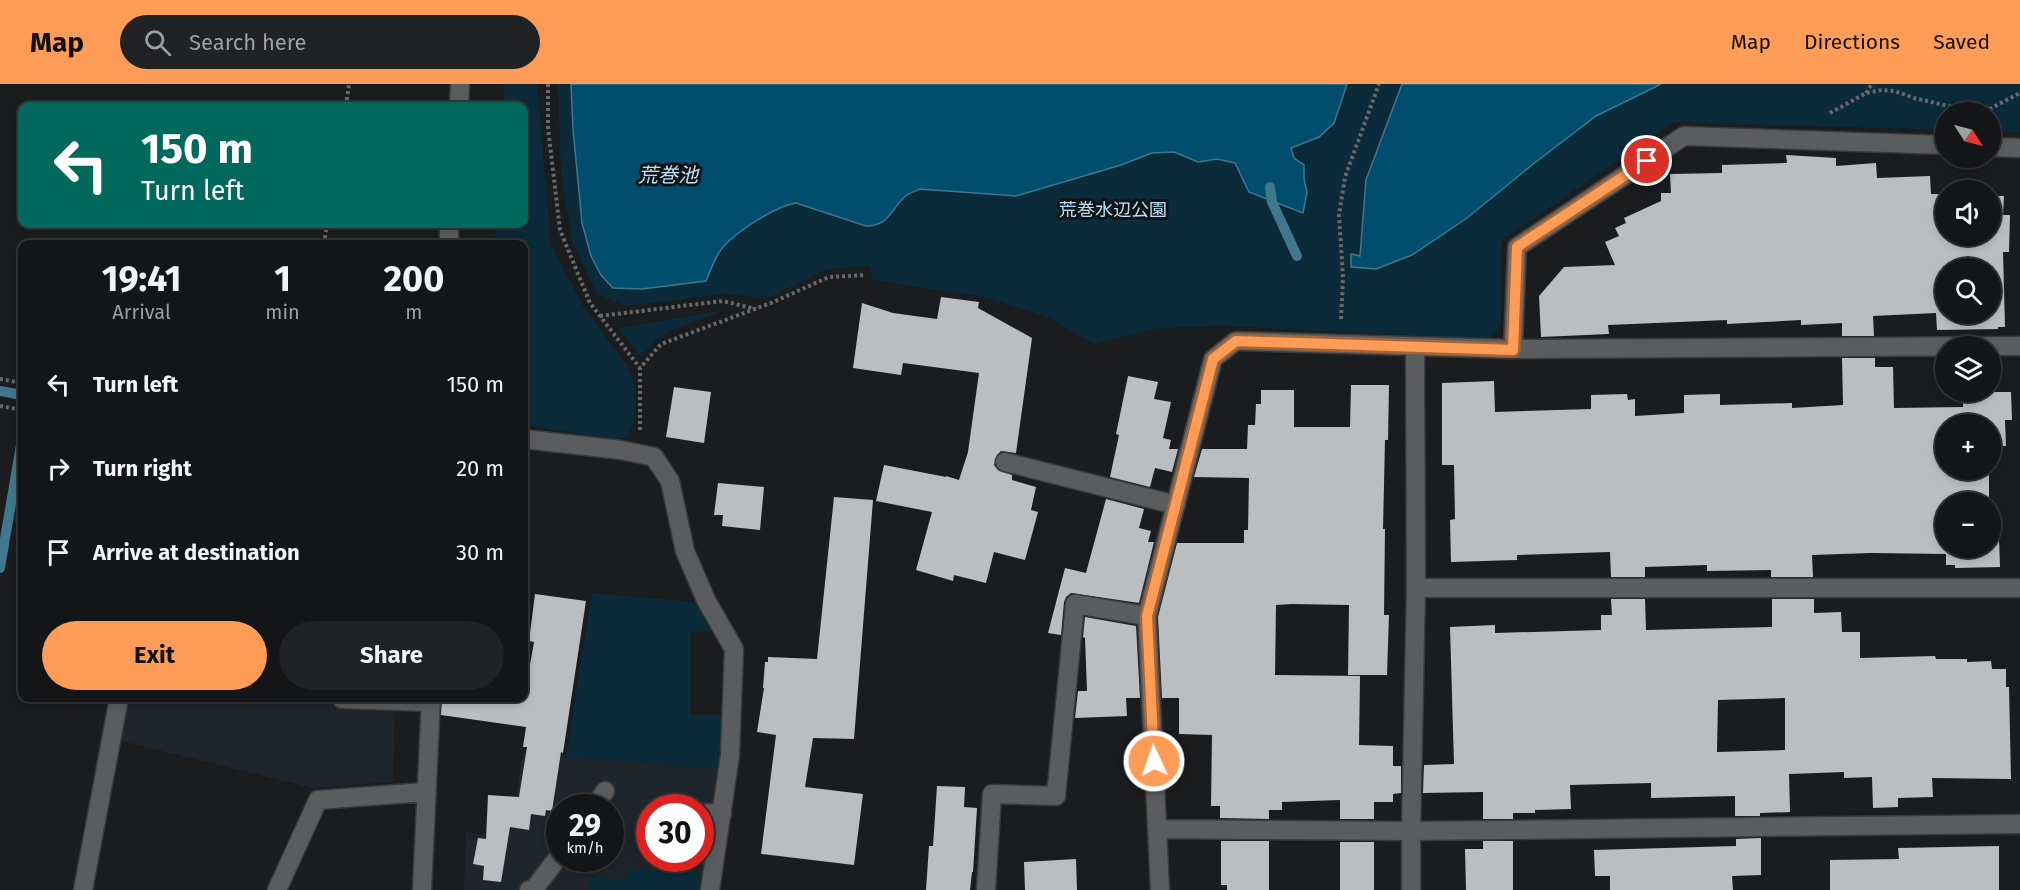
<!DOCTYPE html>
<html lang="en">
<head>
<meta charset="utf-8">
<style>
	:root { --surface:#141516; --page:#212223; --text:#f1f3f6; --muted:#9d9fa1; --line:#333435; --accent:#fd9c56 }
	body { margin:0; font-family:"Fira Sans","Noto Sans JP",sans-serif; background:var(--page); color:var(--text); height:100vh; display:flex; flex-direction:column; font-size:22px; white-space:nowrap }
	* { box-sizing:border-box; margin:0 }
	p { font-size:20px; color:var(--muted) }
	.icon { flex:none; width:33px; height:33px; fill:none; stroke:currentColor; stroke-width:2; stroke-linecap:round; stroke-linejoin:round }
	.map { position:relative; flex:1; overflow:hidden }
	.details { position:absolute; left:18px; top:156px; width:510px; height:462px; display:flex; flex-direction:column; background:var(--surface); border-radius:12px; box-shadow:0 3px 9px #0003,0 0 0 2px var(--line) }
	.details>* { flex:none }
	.guide { position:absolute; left:18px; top:18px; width:510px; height:126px; border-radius:12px; box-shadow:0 3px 9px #0003,0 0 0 2px var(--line); background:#00695c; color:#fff; overflow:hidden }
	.needle { width:39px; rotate:126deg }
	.fabs { position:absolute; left:1935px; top:18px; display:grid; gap:12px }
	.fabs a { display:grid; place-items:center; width:66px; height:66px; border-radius:50%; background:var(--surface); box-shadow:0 3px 9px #0003,0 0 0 2px var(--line); font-size:30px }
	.speed { position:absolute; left:546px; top:710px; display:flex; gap:12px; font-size:30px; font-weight:700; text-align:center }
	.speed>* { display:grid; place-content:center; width:78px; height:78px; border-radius:50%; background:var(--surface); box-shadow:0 3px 9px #0003,0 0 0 2px var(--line); line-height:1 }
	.speed small { font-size:15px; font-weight:400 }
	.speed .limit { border:9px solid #d22; background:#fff; color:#111 }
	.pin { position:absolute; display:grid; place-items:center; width:51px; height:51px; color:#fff; margin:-26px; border:3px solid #fff; border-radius:50%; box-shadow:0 2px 6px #0007 }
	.me { position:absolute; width:66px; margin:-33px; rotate:357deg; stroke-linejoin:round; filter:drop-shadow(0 0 4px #0008) }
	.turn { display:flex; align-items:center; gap:21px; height:126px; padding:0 24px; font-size:27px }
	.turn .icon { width:78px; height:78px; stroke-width:2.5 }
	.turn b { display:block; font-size:42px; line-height:51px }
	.eta { display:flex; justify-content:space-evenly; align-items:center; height:102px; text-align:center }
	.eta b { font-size:36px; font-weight:700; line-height:42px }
	.action { display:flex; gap:12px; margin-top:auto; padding:12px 24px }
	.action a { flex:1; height:69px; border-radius:36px; background:var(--accent); color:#111; font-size:24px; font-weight:700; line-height:69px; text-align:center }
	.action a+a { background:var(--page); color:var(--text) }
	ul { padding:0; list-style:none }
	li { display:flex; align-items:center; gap:18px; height:84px; padding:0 24px }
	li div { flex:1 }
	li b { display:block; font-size:22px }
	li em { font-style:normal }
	header { display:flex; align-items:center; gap:36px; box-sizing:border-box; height:84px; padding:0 30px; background:var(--accent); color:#111 }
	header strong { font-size:28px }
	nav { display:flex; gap:33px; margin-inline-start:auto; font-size:21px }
	.search { width:420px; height:54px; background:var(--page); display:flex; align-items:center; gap:15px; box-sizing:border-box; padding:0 21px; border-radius:33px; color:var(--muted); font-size:22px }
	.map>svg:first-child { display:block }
	.built { fill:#1e262b; fill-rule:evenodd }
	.green { fill:#0c2b3a }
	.water { fill:#004d6d; stroke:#40778d; stroke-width:1.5 }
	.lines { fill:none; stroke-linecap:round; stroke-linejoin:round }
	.stream { stroke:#40778d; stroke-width:10 }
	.building { fill:#bbbec0; fill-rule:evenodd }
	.minor-casing { stroke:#37393a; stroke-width:21 }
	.path { stroke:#67696a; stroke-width:4; stroke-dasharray:3 3; stroke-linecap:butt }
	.minor { stroke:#5a5c5e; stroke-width:18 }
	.route-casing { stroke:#a46538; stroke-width:15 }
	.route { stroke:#fd9c56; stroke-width:10 }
	.labels { text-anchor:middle; stroke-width:6; stroke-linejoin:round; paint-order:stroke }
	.park-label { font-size:18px; fill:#b8e0f9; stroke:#111315 }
	.water-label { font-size:20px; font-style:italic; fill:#b9e2fa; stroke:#111315 }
</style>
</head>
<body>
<header>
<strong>Map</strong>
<div class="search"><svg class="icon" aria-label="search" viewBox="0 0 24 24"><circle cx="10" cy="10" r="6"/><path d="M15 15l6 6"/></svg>Search here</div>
<nav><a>Map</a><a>Directions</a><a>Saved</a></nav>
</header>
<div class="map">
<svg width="2020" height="806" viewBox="0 0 2020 806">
	<rect width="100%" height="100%" fill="#1a1c1e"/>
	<!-- built -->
	<path class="built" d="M126,614H395L393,698L312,704L117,656Z
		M523,668L720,685L704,791L628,785L627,796L592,792L589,806H464L466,748L509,754ZM560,723H610V774H560ZM650,723H700V774H650Z"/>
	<!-- green -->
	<path class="green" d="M504,0H537L551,161L583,222L628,283L635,303L636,322L633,342L627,352L618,356L524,341V160H495L496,140H524V22H503Z
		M558,0H2020V48L1991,47L1990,28H1946L1945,46L1674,38L1502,156L1501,241L1489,255L1225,242L1159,244L1094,260L1048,233L984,213L872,196L871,182L827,185L772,212L759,213L724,210L626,222L597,210L572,157L561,89Z
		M725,226L669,247L657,255L641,273L619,244Z
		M22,394V440L12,438Z
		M592,509L694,518L716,547L690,548V631H724L720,685L566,672Z
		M628,785L704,791L702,806H589L592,792L627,796Z"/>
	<!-- water -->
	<path class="water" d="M571,0H1347L1334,39L1319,53L1291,64L1294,74L1304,81V95L1307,108L1303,129L1249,108L1235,79L1217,75L1198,78L1174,68L1152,69L1121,81L1016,112L920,105C916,107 910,109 907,111C891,123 891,142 866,142L796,119C776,122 737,147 723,163C715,172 711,186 706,197L642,205L613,204L601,191L591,172L582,139L573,45Z
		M1402,0H1661L1596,32L1532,81L1467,134L1412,171L1376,185L1351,183V170L1360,172L1366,96Z"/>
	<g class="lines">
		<!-- stream -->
		<path class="stream" d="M1270,103L1272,118L1297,172
			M0,307L22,311
			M0,484L22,355"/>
	</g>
	<!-- building -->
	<path class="building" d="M1786,71L1836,74V82L1876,79L1877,94L1930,92L1931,110H1946V152H1990V112H2004L2003,131H2010L2009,168H2003L2005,243H1998V245L1937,246L1936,229L1873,232L1874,252H1842V239L1801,241V236L1727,240V236L1608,241L1609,250L1541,253L1539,212L1564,183L1615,181L1605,158L1619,152L1615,144L1626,139L1624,134L1661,117V109H1671L1670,90L1722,89V81L1787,79ZM1946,184H1990V230H1946Z
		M941,213L979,218L978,224L1032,254L1016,369L1001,367L997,371L994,381L998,386L1012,391V396L1036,403L1031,426L1038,428L1025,476L994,468L986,499L954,491L953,497L916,486L932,428L876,417L884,381L946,393V392L959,396L968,368L979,289L903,279L901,291L853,284L862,219L893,229L937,235Z
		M1842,274H1875V283H1893L1894,324L1963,323V308H2011L2012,336H2005L2006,362L1990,363V340H1946V386H1989V418H1946V464H1990V451H1993V454H1999L2000,483L1955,484V481H1946V470L1871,469L1812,471L1813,493H1771V486L1707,487V481L1645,483V493H1611L1610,468L1517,471V476L1451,478L1450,436L1455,435L1454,381H1442V299L1494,297L1495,328L1591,325V311L1627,310L1628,316L1635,315V332L1684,329V311L1720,310V321L1792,319V324L1843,321Z
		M1128,292L1158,298L1154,315L1171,318L1163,354L1171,356L1169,365H1178L1172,388L1155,384L1150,403L1110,393L1119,351L1116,350Z
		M1351,301H1389L1388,356H1385L1383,445H1385L1384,531H1389L1387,591H1348L1349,521L1292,520L1276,521L1275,591L1360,592L1359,661L1393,662V682H1401V709L1393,710V718H1374V735H1340V716L1282,718V726H1269V735L1220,734V722H1211L1212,651L1179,650V614H1162L1158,533L1177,459H1244V446H1248L1249,394L1194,393L1202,365H1247L1248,341H1255L1256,320H1261V306H1294V343H1350Z
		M674,303L711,308L704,359L666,353Z
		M718,399L764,403L760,446L722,442L723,431H714Z
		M834,413L873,416L854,655L813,654L805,703L863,710L854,781L761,770L776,651L757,648L764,604H763L765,578H768V573L817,575Z
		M1106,415L1144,425L1139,444L1151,447L1148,458H1154L1139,519L1071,509L1066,513L1064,518L1061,551L1048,549L1065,484L1086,489Z
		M535,510L586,517L563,669L561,668L552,727L546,726L545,732L531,730L529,746L510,743L501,798L483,796L484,782L473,780L478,754L486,755L488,711L519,713L527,663H523L526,643L441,631L442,614H524L534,558L529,557Z
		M1611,515H1645L1646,546L1772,543V515H1814V529L1841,528L1842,548H1860V574L1935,572L1936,575H1967V578L1991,577L1992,585H2006V603H2009L2011,695L1932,694L1933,713L1898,714V723L1873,724L1872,693L1844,694V688L1789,690L1790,728L1760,729V732H1735V712L1651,714V699L1570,701L1571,725L1535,726V729H1513V735H1483V708L1423,709L1424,681L1454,680L1450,543L1495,541V549L1601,546V531H1612ZM1785,614V666L1717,668L1718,616Z
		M1085,533L1136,542L1140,614H1126L1127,632L1075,634L1078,607H1087L1085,554L1083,553Z
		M937,702L965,703L964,723L977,724L973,788H972L970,806H926L929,762H933Z
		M1761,754V791L1732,792L1733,806H1610V792H1595L1594,766L1736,762V755Z
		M1221,757H1269V806H1227V801H1221Z
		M1483,757H1513V806H1466L1465,765H1483Z
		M1340,758H1374V806H1340Z
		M1999,762V806H1830V776L1899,775L1898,764Z
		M1076,775L1077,806H1025L1024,778Z"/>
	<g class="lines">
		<!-- minor casing -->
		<g class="minor-casing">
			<path id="minor" d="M459,22L460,0
				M1990,63L2020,64
				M449,160V140
				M1513,265L1517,163L1684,52L1946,61
				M524,355L621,366L654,373L670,397L685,467L706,516L734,565L730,671L710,806
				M1005,378L1176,421
				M1416,504H2020
				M342,614V615L430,618
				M594,723L605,707
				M700,729L722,730
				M1157,745L1411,747L2020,740
				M83,806L119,614
				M277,806L318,716L425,708
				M422,806L431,614
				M529,806L534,805L560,771
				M986,806L992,710L1056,712L1075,520L1147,532
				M1160,806L1147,532L1213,275L1236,257L1513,265L2020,262
				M1411,806V747L1416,504L1415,263"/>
		</g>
		<!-- path -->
		<path class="path" d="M548,0V44L560,146L590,219L640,284
			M1866,9L1872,0
			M346,22L349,0
			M1830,29L1866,9L1882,6L1895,7L1914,14L1957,24L1986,27L2020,9
			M324,160L327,140
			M600,232L723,217L756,225
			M1341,235L1343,194L1339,131L1345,93L1379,0
			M0,295L22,299
			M0,322L22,326
			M640,346V284L661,260L771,219L829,193L866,191"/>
		<!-- minor -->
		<use href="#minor" class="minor"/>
	</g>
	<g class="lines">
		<!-- route casing -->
		<g class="route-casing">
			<path id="route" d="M1154,677L1147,532L1213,275L1236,257L1513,266L1517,163L1647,77"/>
		</g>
		<!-- route -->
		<use href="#route" class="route"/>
	</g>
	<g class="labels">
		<!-- park labels -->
		<g class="park-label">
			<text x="1113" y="132">荒巻水辺公園</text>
		</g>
		<!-- water labels -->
		<g class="water-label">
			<text x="668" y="98">荒巻池</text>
		</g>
	</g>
</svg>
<div class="fabs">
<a><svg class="needle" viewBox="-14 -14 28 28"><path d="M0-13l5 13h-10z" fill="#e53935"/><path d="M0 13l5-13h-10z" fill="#9d9fa1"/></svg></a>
<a><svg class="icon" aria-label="sound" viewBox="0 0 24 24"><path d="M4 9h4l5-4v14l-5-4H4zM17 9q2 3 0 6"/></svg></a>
<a><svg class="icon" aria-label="search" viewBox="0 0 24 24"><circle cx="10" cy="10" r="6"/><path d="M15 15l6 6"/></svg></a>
<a><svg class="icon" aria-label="layers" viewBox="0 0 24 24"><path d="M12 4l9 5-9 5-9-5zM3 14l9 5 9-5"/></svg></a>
<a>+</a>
<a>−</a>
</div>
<div class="speed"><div>29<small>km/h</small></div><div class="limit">30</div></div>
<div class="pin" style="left:1647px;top:77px;background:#d93025"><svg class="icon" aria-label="arrive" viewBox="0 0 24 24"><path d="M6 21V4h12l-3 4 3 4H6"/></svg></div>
<svg class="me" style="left:1154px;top:677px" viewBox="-20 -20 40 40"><circle r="17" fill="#fd9c56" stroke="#fff" stroke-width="3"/><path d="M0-11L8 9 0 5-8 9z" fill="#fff"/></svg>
<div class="guide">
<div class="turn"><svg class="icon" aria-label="left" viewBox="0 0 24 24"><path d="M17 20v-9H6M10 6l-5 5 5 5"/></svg><div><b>150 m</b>Turn left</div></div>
</div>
<section class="details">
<div class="eta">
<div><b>19:41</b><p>Arrival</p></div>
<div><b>1</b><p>min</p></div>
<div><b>200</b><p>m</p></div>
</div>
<ul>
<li><svg class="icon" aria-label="left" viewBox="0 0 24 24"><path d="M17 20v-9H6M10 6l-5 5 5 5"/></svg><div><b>Turn left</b></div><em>150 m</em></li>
<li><svg class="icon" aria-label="right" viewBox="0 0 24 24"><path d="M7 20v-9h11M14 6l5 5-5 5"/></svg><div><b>Turn right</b></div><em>20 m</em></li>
<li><svg class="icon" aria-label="arrive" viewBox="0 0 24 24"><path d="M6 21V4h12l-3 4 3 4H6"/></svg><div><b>Arrive at destination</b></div><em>30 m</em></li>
</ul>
<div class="action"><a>Exit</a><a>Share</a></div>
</section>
</div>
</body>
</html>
